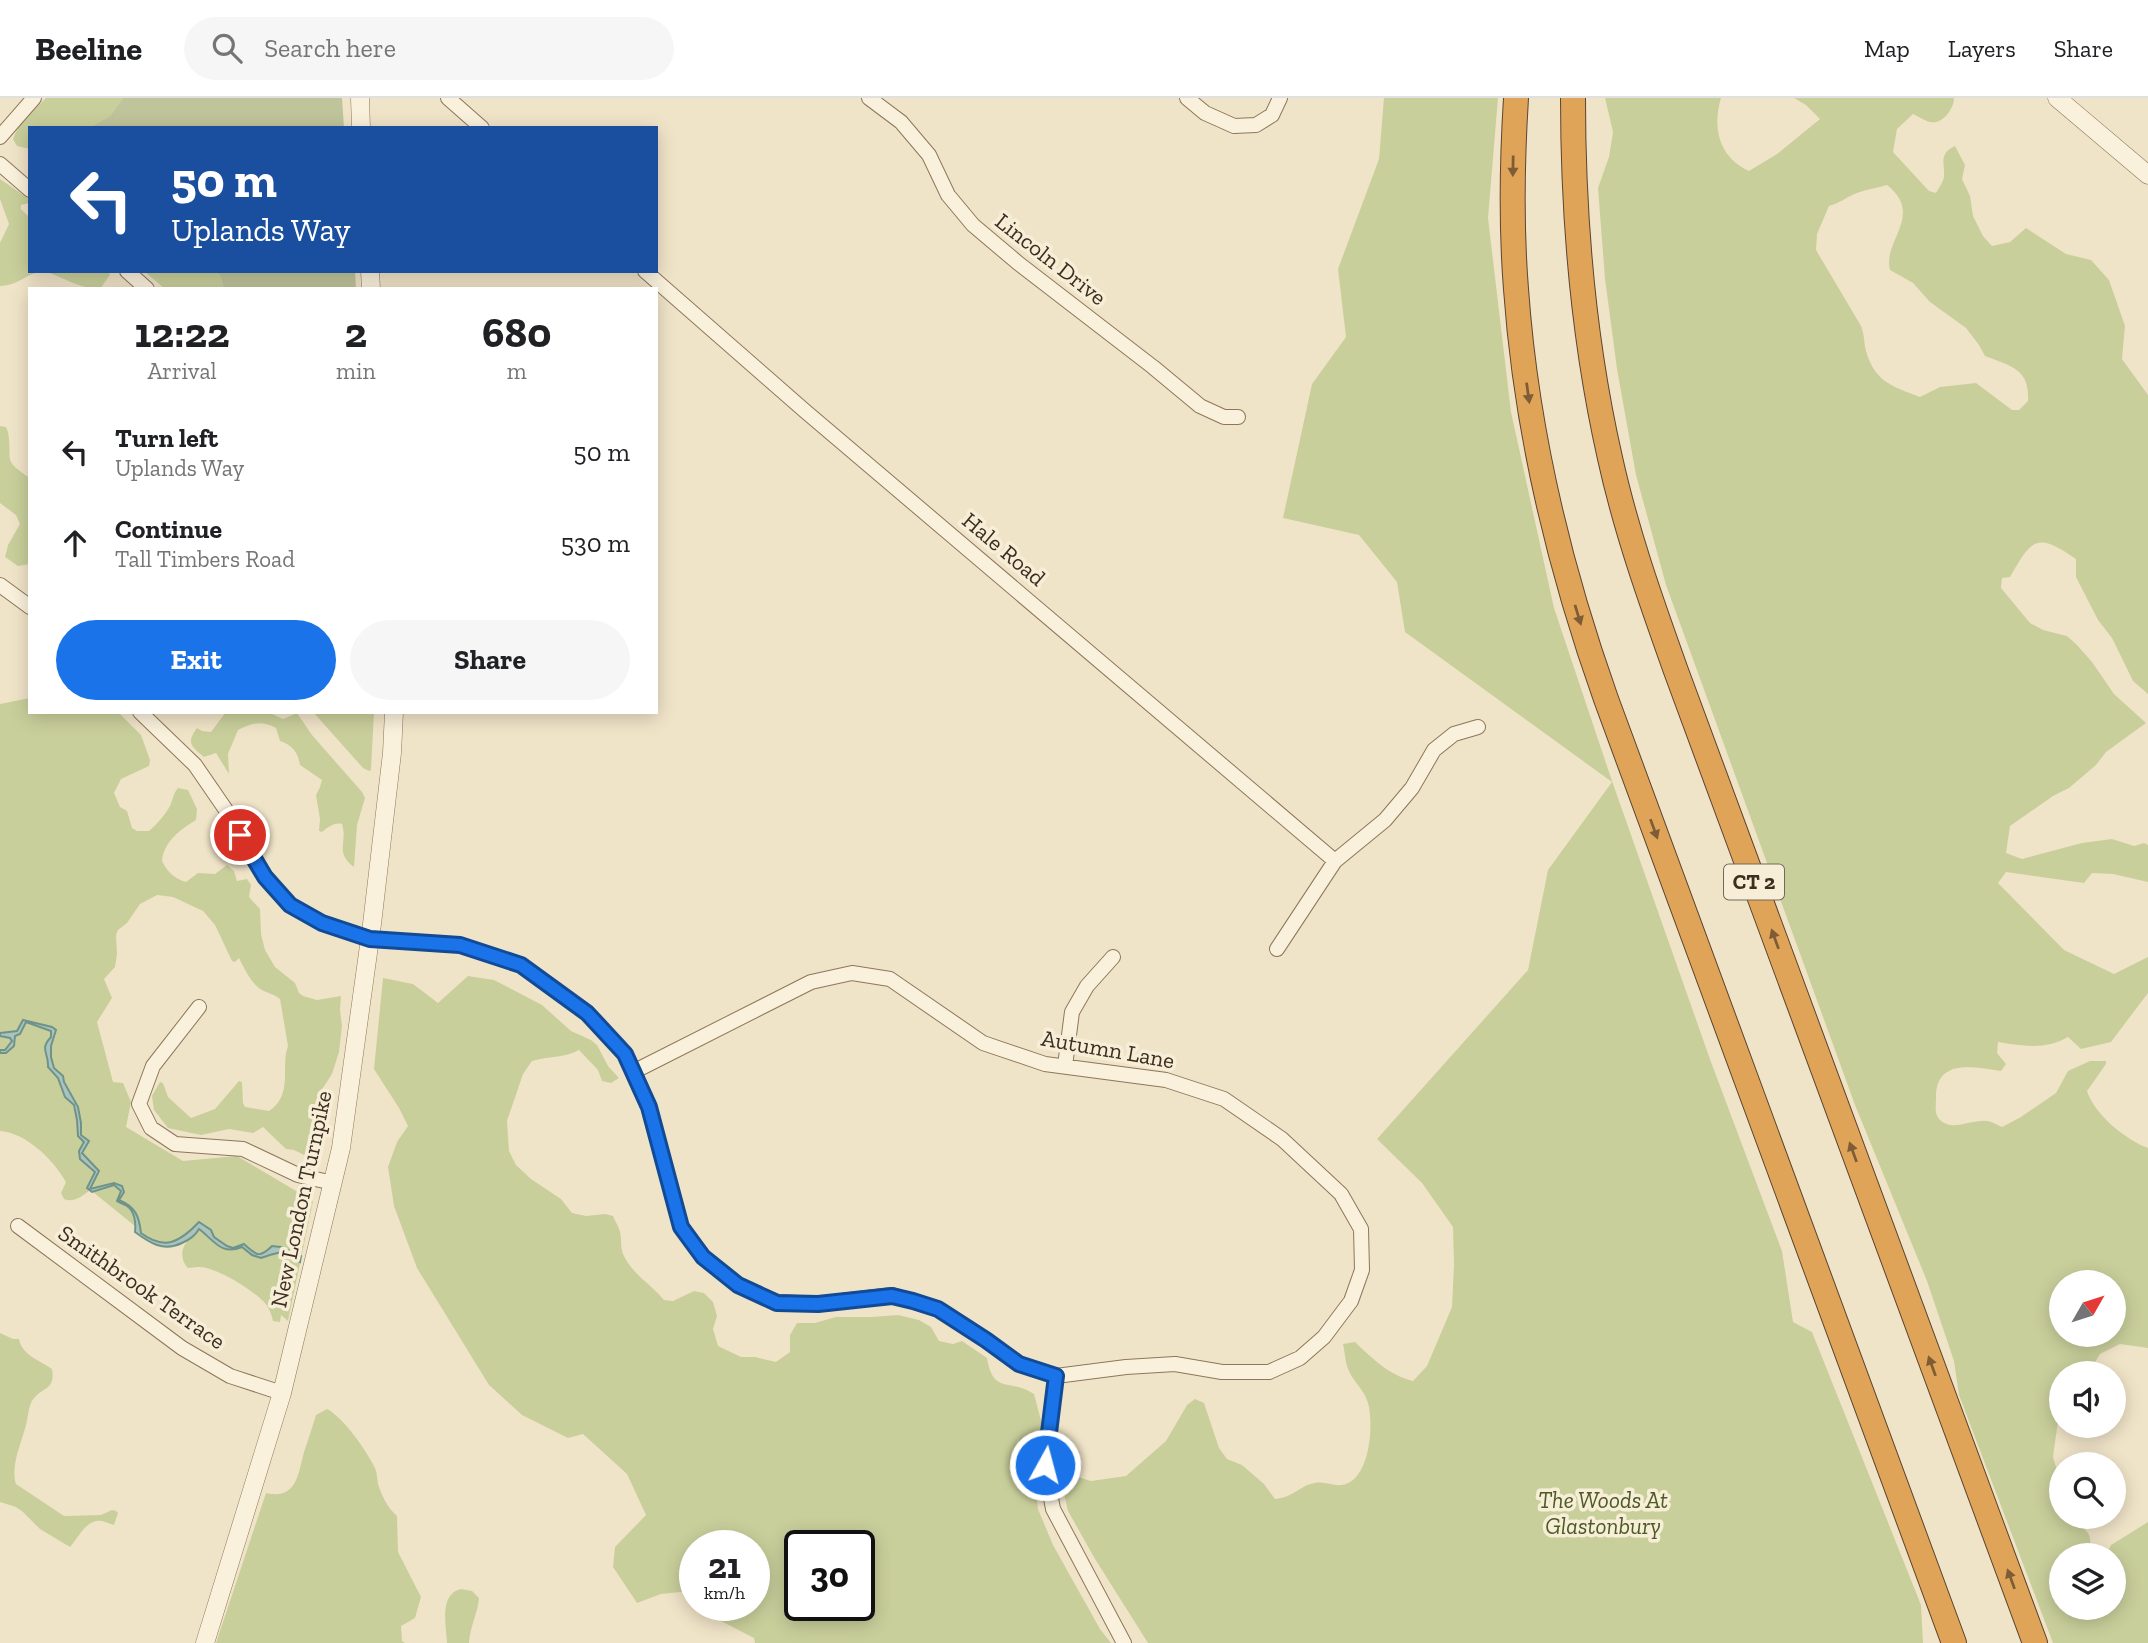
<!DOCTYPE html>
<html lang="en">
<head>
<meta charset="utf-8">
<style>
	:root { --surface:#fff; --page:#f6f6f6; --text:#202124; --muted:#757577; --line:#e0e0e0; --accent:#1a73e8 }
	body { margin:0; font-family:"Zilla Slab",serif; background:var(--page); color:var(--text); height:100vh; display:flex; flex-direction:column; font-size:26px; white-space:nowrap }
	* { box-sizing:border-box; margin:0 }
	p { font-size:23px; color:var(--muted) }
	.icon { flex:none; width:38px; height:38px; fill:none; stroke:currentColor; stroke-width:2; stroke-linecap:round; stroke-linejoin:round }
	.map { position:relative; flex:1; overflow:hidden }
	.side { position:absolute; left:28px; top:189px; width:630px; height:427px; display:flex; flex-direction:column; background:var(--surface); border-radius:0px; box-shadow:0 4px 18px #0003 }
	.side>* { flex:none }
	.hud { position:absolute; left:28px; top:28px; width:630px; height:147px; border-radius:0px; box-shadow:0 4px 18px #0003; background:#1a4fa0; color:#fff; overflow:hidden }
	.needle { width:46px; rotate:51deg }
	.tools { position:absolute; left:2049px; top:1172px; display:grid; gap:14px }
	.tools a { display:grid; place-items:center; width:77px; height:77px; border-radius:50%; background:var(--surface); box-shadow:0 4px 18px #0003; font-size:35px }
	.speed { position:absolute; left:679px; top:1432px; display:flex; gap:14px; font-size:35px; font-weight:700; text-align:center }
	.speed>* { display:grid; place-content:center; width:91px; height:91px; border-radius:50%; background:var(--surface); box-shadow:0 4px 18px #0003; line-height:1 }
	.speed small { font-size:18px; font-weight:400 }
	.speed .limit { border:4px solid #111; border-radius:10px; background:#fff; color:#111 }
	.pin { position:absolute; display:grid; place-items:center; width:60px; height:60px; color:#fff; margin:-30px; border:4px solid #fff; border-radius:50%; box-shadow:0 2px 7px #0007 }
	.me { position:absolute; width:77px; margin:-38px; rotate:7deg; stroke-linejoin:round; filter:drop-shadow(0 0 5px #0008) }
	.turn { display:flex; align-items:center; gap:24px; height:147px; padding:0 28px; font-size:32px }
	.turn .icon { width:91px; height:91px; stroke-width:2.5 }
	.turn b { display:block; font-size:49px; line-height:60px }
	.eta { display:flex; justify-content:space-evenly; align-items:center; height:119px; text-align:center }
	.eta b { font-size:42px; font-weight:700; line-height:49px }
	.cta { display:flex; gap:14px; margin-top:auto; padding:14px 28px }
	.cta a { flex:1; height:80px; border-radius:42px; background:var(--accent); color:#fff; font-size:28px; font-weight:700; line-height:80px; text-align:center }
	.cta a+a { background:var(--page); color:var(--text) }
	ul { padding:0; list-style:none }
	li { display:flex; align-items:center; gap:21px; height:91px; padding:0 28px }
	li div { flex:1 }
	li b { display:block; font-size:26px }
	li em { font-style:normal }
	header { display:flex; align-items:center; gap:42px; box-sizing:border-box; height:98px; padding:0 35px; background:var(--surface); border-bottom:2px solid var(--line) }
	header strong { font-size:33px }
	nav { display:flex; gap:38px; margin-inline-start:auto; font-size:24px }
	.search { width:490px; height:63px; background:var(--page); display:flex; align-items:center; gap:18px; box-sizing:border-box; padding:0 24px; border-radius:38px; color:var(--muted); font-size:26px }
	.map>svg:first-child { display:block }
	.green { fill:#c9cf9b; fill-rule:evenodd }
	.cemetery { fill:#bfc49a }
	.water { fill:#a9c4bc; stroke:#6f938a; stroke-width:2 }
	.lines { fill:none; stroke-linecap:round; stroke-linejoin:round }
	.minor-casing { stroke:#8d765c; stroke-width:16 }
	.tertiary-casing { stroke:#8d765c; stroke-width:19 }
	.motorway-casing { stroke:#5b4430; stroke-width:26 }
	.minor { stroke:#faf1dc; stroke-width:14 }
	.tertiary { stroke:#faf1dc; stroke-width:18 }
	.motorway { stroke:#e0a458; stroke-width:24 }
	.oneway { fill:#7e5d36 }
	.route-casing { stroke:#114b97; stroke-width:18 }
	.route { stroke:#1a73e8; stroke-width:12 }
	.labels { text-anchor:middle; stroke-width:7; stroke-linejoin:round; paint-order:stroke }
	.shield { fill:#f7eed8; stroke:#756857; stroke-width:2 }
	.shield-label { font-size:21px; font-weight:bold; fill:#3d2e20 }
	.street-label { font-size:23px; fill:#3d2e20; stroke:#f7eed8 }
	.park-label { font-size:23px; font-style:italic; fill:#4d5a26; stroke:#f7eed8 }
</style>
</head>
<body>
<header>
<strong>Beeline</strong>
<div class="search"><svg class="icon" aria-label="search" viewBox="0 0 24 24"><circle cx="10" cy="10" r="6"/><path d="M15 15l6 6"/></svg>Search here</div>
<nav><a>Map</a><a>Layers</a><a>Share</a></nav>
</header>
<div class="map">
<svg width="2148" height="1545" viewBox="0 0 2148 1545">
	<rect width="100%" height="100%" fill="#f0e4c8"/>
	<!-- green -->
	<path class="green" d="M46,0H123L110,18L89,30H30V51L17,48L13,41C19,24 34,12 46,0Z
		M1384,0H1498L1488,120L1511,314L1554,510L1612,683L1711,964L1782,1153L1793,1224L1812,1234L1921,1507L1923,1545H1148L1095,1461L1068,1413L1061,1383L1067,1380L1078,1379L1091,1383L1126,1378L1166,1343L1187,1307L1195,1301L1204,1305L1219,1350L1227,1361L1242,1367L1264,1386L1275,1401C1295,1399 1300,1387 1315,1385C1324,1383 1333,1388 1342,1387C1370,1383 1374,1327 1368,1305C1364,1291 1354,1285 1349,1273C1345,1265 1345,1254 1343,1246L1355,1244C1373,1261 1389,1277 1413,1283L1427,1268L1452,1209L1454,1167L1453,1129L1422,1085L1377,1041L1528,872L1548,772L1612,684L1405,534L1397,484L1359,437L1283,420L1312,286L1346,239L1338,171L1379,61Z
		M1605,0H1721C1712,30 1719,59 1749,73L1777,56L1820,21L1806,7L1794,0H1954C1954,10 1943,27 1930,24C1925,23 1918,18 1913,16L1897,31L1893,54L1929,93L1936,95C1939,90 1943,84 1944,79C1945,65 1938,56 1955,48L1965,67L1962,81L1970,98L1973,118L1983,138L1992,148L2010,144L2026,130L2066,156L2091,162L2109,182L2125,228L2122,261L2148,297V596L2133,583L2112,540L2098,522L2076,479V461C2037,434 2032,440 2010,479L2002,480L2001,490L2030,525L2043,532L2067,538L2077,547L2092,564L2114,596L2146,625L2106,654L2096,667L2069,690L2053,698L2010,728L2006,755L2022,761L2082,745L2112,741L2134,748L2144,745L2148,747V784L2113,776L2092,775L2084,785L2006,774L1998,785L2064,852L2114,876L2148,859V895L2111,944L2081,951L2068,939C2046,952 2023,948 1998,944L1997,955L2006,966L2001,973C1973,969 1935,960 1936,1001C1936,1009 1934,1016 1940,1022C1952,1033 1968,1023 1982,1023C1989,1022 1995,1026 2002,1029L2021,1019L2056,995L2068,973L2090,963H2106V966L2087,993C2094,1016 2126,1042 2148,1050V1250L2120,1246L2100,1256L2088,1276H2062L2061,1318L2058,1323L2053,1359L2061,1386L2062,1419H2073L2075,1425C2094,1436 2090,1439 2090,1458H2062V1510H2114V1458H2106L2111,1447L2148,1424V1545H2053L1959,1297L1954,1263L1927,1183L1855,1007L1666,487L1636,377L1617,271L1605,181L1598,90L1609,59L1613,34ZM1887,87C1925,117 1882,143 1890,172L1913,185L1930,204L1966,230L1979,247L1985,258C2011,268 2030,271 2028,303L2019,312H2012L1976,285L1940,289L1920,299C1891,288 1873,283 1865,249C1864,242 1864,235 1861,228L1816,152L1817,136L1829,108C1840,105 1847,99 1857,95C1867,91 1877,90 1887,87ZM2062,1185H2114V1237H2062Z
		M0,81L29,101V105L21,107V111L30,120V173H43C25,176 20,187 0,188V145L9,126L0,101Z
		M45,173H108L110,177L100,191C82,191 63,180 45,173Z
		M144,173H217L221,180L224,191H165Z
		M0,328L6,329L8,334C13,363 1,361 30,380V466L18,468L5,459L8,447L20,426L16,417L0,405Z
		M30,600V614H118L141,637L150,662L149,668L121,681L114,695L120,709L127,713L132,730L137,733H149C157,726 165,717 170,708C173,701 173,696 178,690L188,692L197,711L196,722C181,731 164,743 162,763C168,775 174,780 186,784L198,775L215,776L227,767L234,773L237,783L247,781L251,787L249,799L260,811L261,836L265,852L275,869L295,885L299,895L303,898L317,902L341,898L340,912L342,928L339,954L332,976L317,999V1005L324,1020L325,1029L319,1054L308,1059L294,1052L286,1051L263,1029L253,1035L229,1031L201,1037L168,1030L154,1012L152,998L160,984L163,985L168,999L191,1020L215,1011L239,983L242,984L243,1005L245,1009L269,1013C294,996 280,969 288,948L280,901C273,895 265,895 259,890C250,883 244,870 239,860L235,864L232,863L215,827L203,813L173,799L157,797L140,806L127,825L118,832L116,837L117,856L115,869L104,881L112,900L97,924L113,984L123,985L131,1004L126,1029L183,1063L237,1058L313,1103L288,1223L281,1217L280,1224L273,1223C271,1215 269,1209 263,1203C251,1191 216,1169 199,1169C195,1169 192,1170 188,1170C179,1161 181,1147 191,1140L181,1139L177,1144C164,1146 149,1144 141,1133L88,1090L89,1093C81,1099 73,1105 64,1101L61,1095L66,1084C53,1061 26,1035 0,1033V606Z
		M226,614H268L283,621L297,615L312,637L362,694L365,700L357,727L354,769C334,754 348,745 342,726C335,724 328,729 322,734L319,733L320,721L316,697L320,689L322,682L300,667C298,654 292,647 280,643L276,630C262,622 251,625 238,632L228,656L229,676L216,655L204,659C191,648 186,645 197,630L202,633L211,634Z
		M313,614H374L371,672L369,673L363,670Z
		M468,878L494,882L542,907L571,933L591,942L597,947L608,968L619,980L611,985L602,983L598,972L579,952C565,960 548,958 532,963L523,976L507,1023L509,1053L516,1067L531,1081L561,1101L572,1115L586,1118L605,1116L613,1118C615,1123 619,1129 620,1134C622,1141 620,1148 623,1156C632,1176 651,1186 664,1202L673,1203L694,1193L704,1195L713,1204L717,1218L713,1231L718,1248L741,1259H755L776,1264L790,1254V1237L797,1225H815L836,1219H872L898,1217L919,1222L931,1229L939,1243L953,1246L962,1243L987,1260C993,1297 1010,1280 1034,1296L1042,1326L1034,1377L1038,1411L1053,1447L1100,1531L1111,1545H755L754,1540L717,1521L703,1507H754V1447H695V1499L690,1493L661,1496L637,1505L613,1469L615,1449L646,1417L627,1376L583,1336L568,1340L522,1317L489,1287L417,1170L394,1108L388,1069L397,1044L408,1028L399,1010L374,971L383,880L413,886L438,905ZM800,1447H859V1507H800Z
		M0,1235L13,1241H19C22,1257 39,1262 52,1271C56,1294 40,1288 31,1305C28,1312 28,1320 26,1327C22,1344 10,1368 16,1386L64,1418L101,1417L112,1412L116,1413L118,1415L114,1427C110,1426 106,1424 102,1423C86,1421 79,1439 70,1449L40,1431L23,1414L16,1409L0,1404Z
		M327,1311C343,1319 367,1353 375,1370C377,1374 377,1380 378,1386C382,1398 387,1409 397,1418L398,1454L421,1499L415,1520L401,1528L402,1543L405,1545H216L266,1395C297,1402 298,1376 304,1354C308,1342 312,1330 316,1317Z
		M461,1491L472,1493L479,1500C478,1515 470,1528 469,1545H447C446,1527 439,1496 461,1491Z"/>
	<!-- cemetery -->
	<path class="cemetery" d="M123,0H342L344,30H89L110,18Z
		M217,173H355L356,191H224L221,180Z"/>
	<!-- water -->
	<path class="water" d="M23,922L52,929L56,932L51,948V959L54,970L63,978L64,984L78,1009L81,1025V1037L89,1043L82,1055L99,1073L90,1091L114,1085L122,1088L124,1094L119,1102C135,1109 139,1117 141,1135C165,1153 180,1144 199,1124L211,1132L214,1139L227,1148L233,1150L244,1146C256,1157 259,1161 272,1148L281,1149L301,1158L300,1164C278,1153 285,1152 261,1160L252,1157L242,1149C221,1158 214,1142 199,1131C195,1138 189,1142 182,1145C163,1154 150,1145 135,1134C136,1126 135,1113 127,1108C124,1106 120,1105 117,1103L121,1093L114,1087L92,1094L87,1090L95,1074L80,1061L79,1053L84,1044L78,1038L77,1022L74,1007L65,999L58,980L48,969C49,954 39,952 51,939V933L26,924L20,936L15,938L14,948L6,955H0V952H5L12,943L10,940L0,938V935L17,933Z"/>
	<g class="lines">
		<!-- minor casing -->
		<g class="minor-casing">
			<path id="minor" d="M448,0L482,30
				M869,0L901,24L929,57L948,97L973,127L1018,165L1153,269L1200,308L1224,319H1238
				M1187,0L1205,15L1234,28L1256,27L1272,17L1280,0
				M0,39L34,0
				M0,66L30,92
				M127,173L147,191
				M645,173L805,313L1335,763
				M0,487L30,509
				M140,614L195,667L228,715L265,779L290,807L322,825L370,841L460,847L521,867L587,915L625,956L633,974L649,1009L681,1129L703,1159L738,1187L777,1204L818,1206L892,1197L938,1211L986,1242L1019,1266L1056,1278L1126,1269L1175,1266L1222,1274H1269L1300,1260L1324,1239L1351,1203L1362,1172L1361,1131L1341,1096L1282,1041L1224,1001L1166,982L1045,966L983,945L890,881L852,875L811,884L633,974
				M1277,851L1335,763L1385,722L1412,690L1434,652L1454,636L1478,629
				M199,909L153,968L139,1006L151,1030L175,1046L243,1051L298,1077L333,1085
				M1065,968L1072,914L1087,888L1113,859
				M18,1128L182,1250L230,1278L282,1295
				M1056,1278L1045,1367L1053,1411L1124,1545"/>
		</g>
		<!-- tertiary casing -->
		<g class="tertiary-casing">
			<path id="tertiary" d="M360,0L361,30
				M2057,0L2148,77
				M370,173L371,191
				M205,1545L282,1295L341,1050L372,826L392,655L394,614"/>
		</g>
		<!-- motorway casing -->
		<g class="motorway-casing">
			<path id="motorway" d="M1516,0C1512,64 1511,128 1516,191C1526,332 1559,469 1606,601L1954,1545
				M1573,0C1573,121 1583,241 1610,360C1626,433 1651,503 1676,573L2035,1545"/>
		</g>
		<!-- minor -->
		<use href="#minor" class="minor"/>
		<!-- tertiary -->
		<use href="#tertiary" class="tertiary"/>
		<!-- motorway -->
		<use href="#motorway" class="motorway"/>
	</g>
	<!-- one-way arrows -->
	<defs><path id="oneway-solid" d="M-6-.8H1V-3.2L6.5 0L1 3.2V.8H-6Z" transform="scale(1.75)"/></defs>
	<g class="oneway">
		<use href="#oneway-solid" transform="translate(1513 68) rotate(91)"/>
		<use href="#oneway-solid" transform="translate(1528 295) rotate(82)"/>
		<use href="#oneway-solid" transform="translate(1578 517) rotate(73)"/>
		<use href="#oneway-solid" transform="translate(1654 731) rotate(70)"/>
		<use href="#oneway-solid" transform="translate(1775 841) rotate(-110)"/>
		<use href="#oneway-solid" transform="translate(1853 1054) rotate(-110)"/>
		<use href="#oneway-solid" transform="translate(1932 1268) rotate(-110)"/>
		<use href="#oneway-solid" transform="translate(2011 1481) rotate(-110)"/>
	</g>
	<g class="lines">
		<!-- route casing -->
		<g class="route-casing">
			<path id="route" d="M240,737L265,779L290,807L322,825L370,841L460,847L521,867L587,915L625,956L649,1009L681,1129L703,1159L738,1187L777,1205L818,1206L892,1198L913,1203L938,1211L986,1242L1019,1266L1056,1278L1045,1367"/>
		</g>
		<!-- route -->
		<use href="#route" class="route"/>
	</g>
	<g class="labels">
		<!-- shield labels -->
		<rect class="shield" x="1724" y="766.5" width="60" height="35" rx="5"/>
		<g class="shield-label">
			<text x="1754" y="791">CT 2</text>
		</g>
		<!-- street labels -->
		<g class="street-label">
			<text transform="translate(1051 161) rotate(38)" y="8">Lincoln Drive</text>
			<text transform="translate(1004 451) rotate(40)" y="8">Hale Road</text>
			<text transform="translate(1108 951) rotate(10)" y="8">Autumn Lane</text>
			<text transform="translate(301 1101) rotate(-78)" y="8">New London Turnpike</text>
			<text transform="translate(142 1189) rotate(35)" y="8">Smithbrook Terrace</text>
		</g>
		<!-- park labels -->
		<g class="park-label">
			<text x="1603" y="1410">The Woods At<tspan x="1603" dy="26">Glastonbury</tspan></text>
		</g>
	</g>
</svg>
<div class="tools">
<a><svg class="needle" viewBox="-14 -14 28 28"><path d="M0-13l5 13h-10z" fill="#e53935"/><path d="M0 13l5-13h-10z" fill="#757577"/></svg></a>
<a><svg class="icon" aria-label="sound" viewBox="0 0 24 24"><path d="M4 9h4l5-4v14l-5-4H4zM17 9q2 3 0 6"/></svg></a>
<a><svg class="icon" aria-label="search" viewBox="0 0 24 24"><circle cx="10" cy="10" r="6"/><path d="M15 15l6 6"/></svg></a>
<a><svg class="icon" aria-label="layers" viewBox="0 0 24 24"><path d="M12 4l9 5-9 5-9-5zM3 14l9 5 9-5"/></svg></a>
</div>
<div class="speed"><div>21<small>km/h</small></div><div class="limit">30</div></div>
<div class="pin" style="left:240px;top:737px;background:#d93025"><svg class="icon" aria-label="arrive" viewBox="0 0 24 24"><path d="M6 21V4h12l-3 4 3 4H6"/></svg></div>
<svg class="me" style="left:1045px;top:1367px" viewBox="-20 -20 40 40"><circle r="17" fill="#1a73e8" stroke="#fff" stroke-width="3"/><path d="M0-11L8 9 0 5-8 9z" fill="#fff"/></svg>
<div class="hud">
<div class="turn"><svg class="icon" aria-label="left" viewBox="0 0 24 24"><path d="M17 20v-9H6M10 6l-5 5 5 5"/></svg><div><b>50 m</b>Uplands Way</div></div>
</div>
<section class="side">
<div class="eta">
<div><b>12:22</b><p>Arrival</p></div>
<div><b>2</b><p>min</p></div>
<div><b>680</b><p>m</p></div>
</div>
<ul>
<li><svg class="icon" aria-label="left" viewBox="0 0 24 24"><path d="M17 20v-9H6M10 6l-5 5 5 5"/></svg><div><b>Turn left</b><p>Uplands Way</p></div><em>50 m</em></li>
<li><svg class="icon" aria-label="ahead" viewBox="0 0 24 24"><path d="M12 20V5M6 11l6-6 6 6"/></svg><div><b>Continue</b><p>Tall Timbers Road</p></div><em>530 m</em></li>
</ul>
<div class="cta"><a>Exit</a><a>Share</a></div>
</section>
</div>
</body>
</html>
